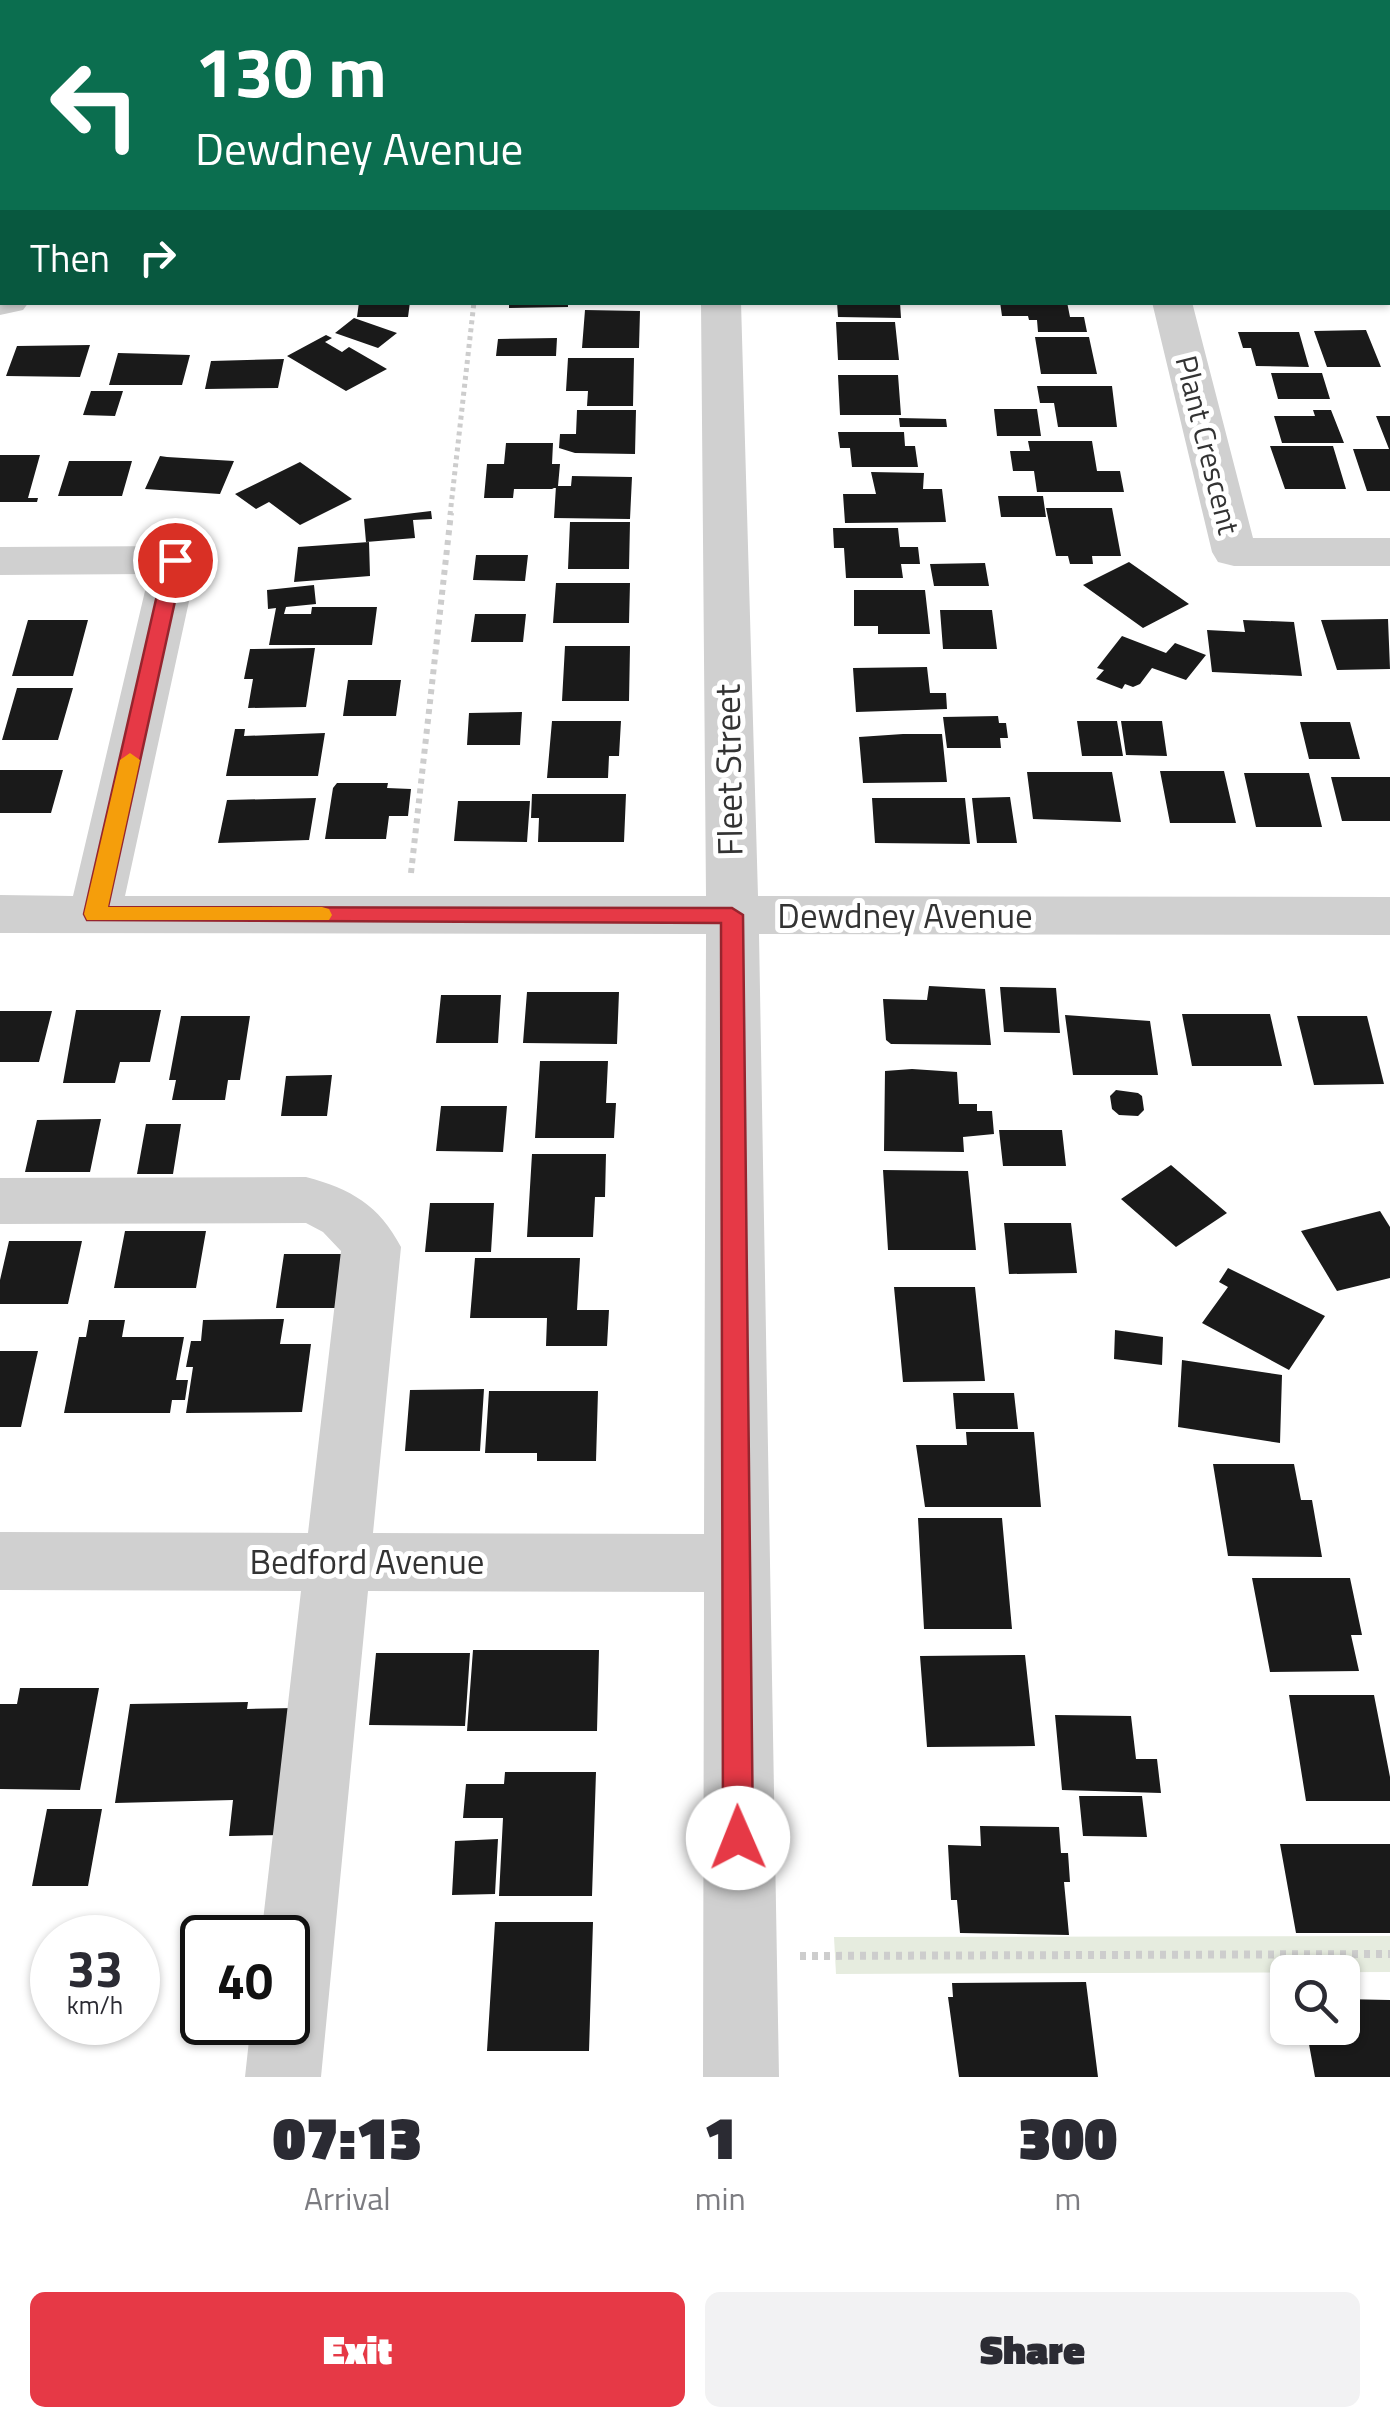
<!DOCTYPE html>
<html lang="en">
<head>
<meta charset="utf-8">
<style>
	:root { --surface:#fff; --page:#f2f2f3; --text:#2b2b33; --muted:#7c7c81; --accent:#e63946 }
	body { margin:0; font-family:"Titillium Web",sans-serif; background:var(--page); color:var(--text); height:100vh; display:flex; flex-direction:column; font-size:38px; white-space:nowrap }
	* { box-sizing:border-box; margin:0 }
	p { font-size:32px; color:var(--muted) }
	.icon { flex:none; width:55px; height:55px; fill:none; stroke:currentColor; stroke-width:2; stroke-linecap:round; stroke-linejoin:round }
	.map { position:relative; height:2077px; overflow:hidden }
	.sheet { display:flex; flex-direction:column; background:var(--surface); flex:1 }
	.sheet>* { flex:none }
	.banner { position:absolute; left:0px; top:0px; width:1390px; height:305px; box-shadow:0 2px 8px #0004; background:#0b6e4f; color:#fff; overflow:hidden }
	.fabs { position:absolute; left:1270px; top:1955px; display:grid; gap:20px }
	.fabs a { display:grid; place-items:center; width:90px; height:90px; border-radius:15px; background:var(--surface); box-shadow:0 2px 8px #0004; font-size:50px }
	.speed { position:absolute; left:30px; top:1915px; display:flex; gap:20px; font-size:50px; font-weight:700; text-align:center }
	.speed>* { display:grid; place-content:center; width:130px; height:130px; border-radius:50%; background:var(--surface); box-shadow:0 2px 8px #0004; line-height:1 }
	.speed small { font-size:25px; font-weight:400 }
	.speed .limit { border:5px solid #111; border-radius:15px; background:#fff; color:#111 }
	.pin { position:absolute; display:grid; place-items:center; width:85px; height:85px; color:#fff; margin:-42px; border:5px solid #fff; border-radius:50%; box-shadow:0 2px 10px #0007 }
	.me { position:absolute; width:110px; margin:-55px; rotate:359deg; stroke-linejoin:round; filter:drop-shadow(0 0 8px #0008) }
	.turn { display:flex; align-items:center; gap:35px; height:210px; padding:0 30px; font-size:45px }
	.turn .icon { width:130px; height:130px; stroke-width:2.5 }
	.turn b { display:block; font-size:70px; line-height:85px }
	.then { display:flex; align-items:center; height:95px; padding:0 30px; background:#0003; gap:20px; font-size:38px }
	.eta { display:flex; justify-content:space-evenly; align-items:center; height:170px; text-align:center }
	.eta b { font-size:60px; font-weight:800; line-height:70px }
	.primary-button { display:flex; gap:20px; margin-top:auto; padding:20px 30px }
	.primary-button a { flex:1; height:115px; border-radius:15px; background:var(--accent); color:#fff; font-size:40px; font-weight:800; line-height:115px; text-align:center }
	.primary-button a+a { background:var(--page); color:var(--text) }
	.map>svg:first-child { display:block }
	.green { fill:#e6ecdf }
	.building { fill:#1a1a1a }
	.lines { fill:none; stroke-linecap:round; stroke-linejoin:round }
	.path-far2 { stroke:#cdcdcd; stroke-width:5; stroke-dasharray:4 4; stroke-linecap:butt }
	.path-far1 { stroke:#cdcdcd; stroke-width:6; stroke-dasharray:5 5; stroke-linecap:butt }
	.path { stroke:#cdcdcd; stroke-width:8; stroke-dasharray:6 6; stroke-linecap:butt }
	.minor { fill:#d0d0d0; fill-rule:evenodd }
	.route { fill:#e63946; stroke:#96252e; stroke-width:2.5 }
	.slow { fill:#f59e0b }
	.labels { text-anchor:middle; stroke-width:10; stroke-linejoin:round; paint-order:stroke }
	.far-street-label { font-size:30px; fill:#333; stroke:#fff }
	.street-label { font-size:35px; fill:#333; stroke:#fff }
</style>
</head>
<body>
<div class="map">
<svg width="1390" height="2077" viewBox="0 0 1390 2077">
	<rect width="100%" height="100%" fill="#fff"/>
	<!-- green -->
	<path class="green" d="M1390,1936V1972L836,1974L834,1937Z"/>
	<!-- building -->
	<path class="building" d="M359,302H410L408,317H357Z
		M509,302H568V307L509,308Z
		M837,302H900L901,318L838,317Z
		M1000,302H1067L1070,317H1084L1087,332H1038L1037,320H1029L1028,316H1002Z
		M585,310L640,311L639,348H582Z
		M354,318L397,333L378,348L335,333Z
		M836,322H895L899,360H838Z
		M1366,330L1381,367H1327L1314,331Z
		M1238,332H1299L1309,367L1256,366L1251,348H1243Z
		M326,335L332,338L325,342L342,352L349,347L387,369L346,391L287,356Z
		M1035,337H1089L1097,374H1041Z
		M557,338L556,356H496L498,339Z
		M90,345L80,377L6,376L17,346Z
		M118,353L190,355L182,385H109Z
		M568,358H634L633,406H587L588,391H566Z
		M284,359L278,388L205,389L211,361Z
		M1271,373H1322L1330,399H1278Z
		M838,375H898L901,415H840Z
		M1037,386H1112L1117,427H1058L1054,403H1040Z
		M91,391H123L115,416L83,415Z
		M994,409H1037L1041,436H997Z
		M577,410H636L635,454L575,453L559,448L560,434H576Z
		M1313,410H1331L1344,443H1282L1274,416H1315Z
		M1376,416H1390V491H1367L1353,449H1389Z
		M899,418L946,419L947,427H900Z
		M838,432H904L905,446H915L918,467H852L850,448H840Z
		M1028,441H1092L1097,471H1120L1124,492H1037L1034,471H1013L1010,451H1030Z
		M506,443H553L552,464H560L558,486L552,489H514L513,498H484L487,464H504Z
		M1270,446H1333L1346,489H1285Z
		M0,455H40L28,498H38L37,502H0Z
		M160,456L167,457L234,461L220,494L145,489Z
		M69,461H132L122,496H58Z
		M300,462L352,499L300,525L269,502L256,509L235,494Z
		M871,472L924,473L923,489H942L946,522L845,523L843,494H876Z
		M572,476L632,477L630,519L554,518L556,486H571Z
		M998,496H1043L1046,517H1001Z
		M1046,508H1112L1121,556H1092L1093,564H1070L1068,556H1056Z
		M431,511L432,519L413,520L415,538L366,542L364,519Z
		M570,522H630L629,569H568Z
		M833,528H898L900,547H918L920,564H901L903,578H846L844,548H834Z
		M369,542L370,576L294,582L298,547Z
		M476,555H528L525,581L473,580Z
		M1129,562L1189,604L1143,628L1083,585Z
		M985,563L989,586H934L930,564Z
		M556,583H630L629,623H553Z
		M314,585L316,604L286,607L284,614H311L312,607H377L372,645H269L276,608L268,609L267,590Z
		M854,590H925L930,634H878V626H854Z
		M940,610H992L997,649H943Z
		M475,614H526L523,642H471Z
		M1388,619L1390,669L1337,670L1321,620Z
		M28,620H88L73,676H12Z
		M1243,620L1294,622L1302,676L1212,672L1207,630L1245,632Z
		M1122,636L1166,653L1175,643L1206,655L1186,680L1152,668L1140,684L1133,687L1125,684L1122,689L1096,679L1104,670L1097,668Z
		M565,646H630L629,701H562Z
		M315,648L306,707L248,708L253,679H244L250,649Z
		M927,667L930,693H946L947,709L856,712L853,668Z
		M348,680H401L396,716H343Z
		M17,688H73L58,740H2Z
		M522,712L520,745H467L469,713Z
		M998,716L999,723H1006L1008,738H1000L1001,748H947L943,717Z
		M552,721H621L619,756H609L608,778H547Z
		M1077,721H1117L1123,756H1082Z
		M1121,721H1162L1167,756L1126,755Z
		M1300,722H1350L1360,759H1309Z
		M235,729H245L244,736L325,733L318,776H226Z
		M903,734H942L947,782L863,783L859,737Z
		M0,770H63L51,813H0Z
		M1160,771H1224L1236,823H1170Z
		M1027,772H1112L1121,822L1033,819Z
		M1244,773H1309L1322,827H1256Z
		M1331,777H1390V821H1342Z
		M337,783H388L387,788L411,789L408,816H389L386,839H325L333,788Z
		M532,794H626L624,842H538L539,818H531Z
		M1010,797L1017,843H977L972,798Z
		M316,798L309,840L218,843L227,800Z
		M872,798H965L970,844L875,843Z
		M458,801H530L527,842L454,841Z
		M929,986L985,989L991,1045L891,1044L886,1040L883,999L927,1000Z
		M1000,987L1056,988L1060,1033L1004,1032Z
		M527,992H619L617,1044L523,1043Z
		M441,995H501L498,1043H436Z
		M76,1010H161L150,1062H120L115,1083H63Z
		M0,1011H52L39,1062H0Z
		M1182,1014H1270L1282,1066H1192Z
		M1065,1015L1150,1021L1158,1075H1073Z
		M181,1016H250L240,1080H228L225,1100H172L176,1080H169Z
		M1297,1016H1367L1384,1084L1314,1085Z
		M540,1061H608L606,1103H616L614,1138H535Z
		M912,1069L957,1072L959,1104H977V1111H992L994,1134L963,1137L964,1152L884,1151L885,1071Z
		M332,1075L327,1116H281L286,1076Z
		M1116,1090L1138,1093L1142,1096L1144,1110L1138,1116L1119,1115L1112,1109L1110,1096Z
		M441,1106H507L503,1152L436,1151Z
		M101,1119L90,1172H25L37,1120Z
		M146,1124H181L173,1174H137Z
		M999,1130H1062L1066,1166H1003Z
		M532,1154H606L605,1197H595L593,1237H527Z
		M1171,1165L1227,1213L1176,1247L1121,1199Z
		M883,1170L968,1171L976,1250H888Z
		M430,1203H494L491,1252H425Z
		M1380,1211L1390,1227V1278L1337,1291L1301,1231Z
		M1004,1223H1071L1077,1273L1009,1274Z
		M125,1231H206L196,1288H114Z
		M9,1241H82L68,1304H0V1280Z
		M284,1254H353L346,1308H276Z
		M475,1258H580L577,1310H609L607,1346H546L547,1318H470Z
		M1228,1268L1325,1316L1289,1370L1202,1323L1228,1287L1219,1282Z
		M894,1287H975L985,1381L903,1382Z
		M284,1319L280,1344H311L302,1412L186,1413L193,1367H186L191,1341H201L203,1320Z
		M89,1320H125L122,1337H184L176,1380H188L185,1400H172L170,1413H64L79,1337H86Z
		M1115,1330L1163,1337L1162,1365L1114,1359Z
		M0,1351H38L21,1427H0Z
		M1182,1360L1282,1375L1280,1443L1178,1427Z
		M484,1389L480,1451H405L410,1390Z
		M489,1391H598L596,1461H537V1453H485Z
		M953,1393H1014L1018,1429H956Z
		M966,1432H1034L1041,1507H925L916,1445H967Z
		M1213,1464H1294L1301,1500H1312L1322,1557L1228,1556Z
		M918,1518H1002L1012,1629H924Z
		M1252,1578H1350L1362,1635H1351L1359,1671L1270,1672Z
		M473,1650H599L597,1731H467Z
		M376,1653H470L465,1726L369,1725Z
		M1025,1655L1035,1746L927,1747L920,1656Z
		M20,1688H99L80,1790L0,1789V1704H17Z
		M1289,1695H1374L1390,1777V1801H1306Z
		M248,1702L247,1709L295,1708L282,1835L229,1836L233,1800L115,1803L130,1704Z
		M1055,1715L1131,1716L1136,1759H1157L1161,1793L1062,1790Z
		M505,1772H596L592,1896H499L503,1818H463L466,1784H504Z
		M1079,1796H1142L1147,1837L1083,1836Z
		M47,1809H102L88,1886H32Z
		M980,1826L1059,1827L1061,1853H1068L1070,1882H1064L1069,1935L960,1933L957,1900H951L948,1845L981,1846Z
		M498,1839L495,1894L452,1895L455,1841Z
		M1280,1844H1390V1933H1296Z
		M495,1922H593L589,2051H487Z
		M1086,1982L1098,2077H959L948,1997H953L952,1983Z
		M1342,1999L1390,2000V2077H1315L1306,2028H1342Z"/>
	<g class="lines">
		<!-- path-far2 -->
		<path class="path-far2" d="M450,515L474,302"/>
		<!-- path-far1 -->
		<path class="path-far1" d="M411,873L451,513"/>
		<!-- path -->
		<path class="path" d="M800,1956L1390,1954"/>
		<!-- minor -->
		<path class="minor" d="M699,0H733V2H700Z
			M1086,0H1120L1121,2H1088Z
			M1388,63H1390V85L1388,84Z
			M1388,276H1390V300H1388Z
			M0,291L2,302H29L23,310L0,315Z
			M701,302H741L758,896L1390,897V935L759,934L779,2077H703L704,1592L368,1591L321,2077H245L251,2022H288V1938H261L301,1591L0,1590V1532L308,1533L341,1251L323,1232L306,1223L0,1224V1178L306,1177C351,1189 379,1205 401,1247L373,1533L704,1534L706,934L0,933V895L73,896L149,574L0,575V547L175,546L191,550L198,560L125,896H706Z
			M1152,302H1192L1253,538H1390V566H1234L1218,562L1212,552Z"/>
	</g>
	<!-- route -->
	<path class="route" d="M175,554L184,560L108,907L732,908L743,915L753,1838L748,1849L738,1853L727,1849L723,1838L721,923L87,920L84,914L165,560Z"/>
	<!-- slow -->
	<path class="slow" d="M130,753L140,760L108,907H322L329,909L332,915L329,920H87L84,914L120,760Z"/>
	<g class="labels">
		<!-- far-street labels -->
		<g class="far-street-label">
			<text transform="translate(1207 445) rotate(76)" y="10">Plant Crescent</text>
		</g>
		<!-- street labels -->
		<g class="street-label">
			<text transform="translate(729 770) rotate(-91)" y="12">Fleet Street</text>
			<text x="905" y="928">Dewdney Avenue</text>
			<text x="367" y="1574">Bedford Avenue</text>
		</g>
	</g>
</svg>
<div class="fabs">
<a><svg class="icon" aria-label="search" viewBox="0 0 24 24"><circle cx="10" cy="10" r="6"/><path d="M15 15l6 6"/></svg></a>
</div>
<div class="speed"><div>33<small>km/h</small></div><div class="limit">40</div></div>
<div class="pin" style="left:175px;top:560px;background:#d93025"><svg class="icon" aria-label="arrive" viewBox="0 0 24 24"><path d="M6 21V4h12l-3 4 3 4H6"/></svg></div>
<svg class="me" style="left:738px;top:1838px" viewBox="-20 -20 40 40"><circle r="19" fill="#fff"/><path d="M0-13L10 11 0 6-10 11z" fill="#e63946"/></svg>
<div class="banner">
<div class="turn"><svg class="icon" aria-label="left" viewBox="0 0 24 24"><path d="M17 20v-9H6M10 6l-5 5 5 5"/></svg><div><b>130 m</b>Dewdney Avenue</div></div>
<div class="then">Then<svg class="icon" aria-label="right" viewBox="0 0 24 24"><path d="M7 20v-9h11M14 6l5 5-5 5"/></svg></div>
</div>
</div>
<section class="sheet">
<div class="eta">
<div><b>07:13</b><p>Arrival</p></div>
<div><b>1</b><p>min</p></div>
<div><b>300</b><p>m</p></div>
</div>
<div class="primary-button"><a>Exit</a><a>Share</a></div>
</section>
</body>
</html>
